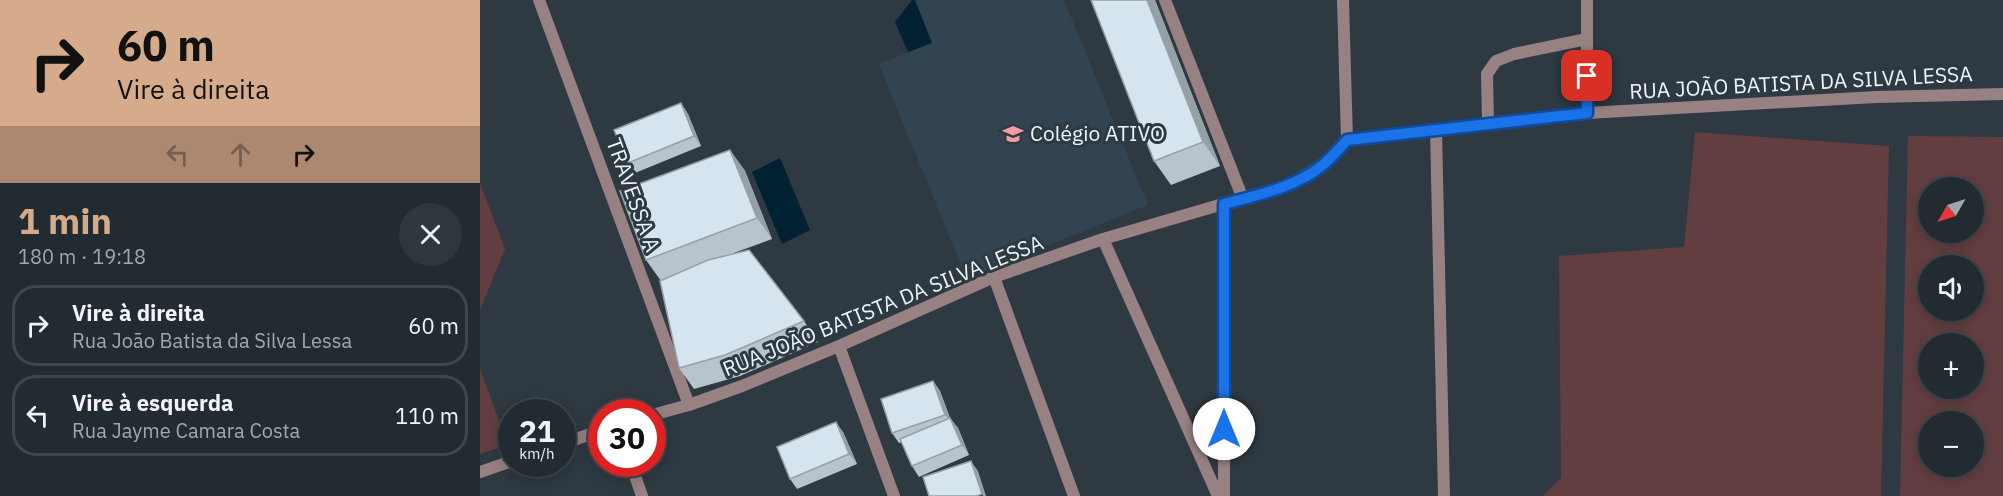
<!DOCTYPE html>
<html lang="pt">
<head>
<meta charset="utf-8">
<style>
	:root { --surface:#222b32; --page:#2e373e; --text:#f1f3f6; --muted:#a2a7ac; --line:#3f474d; --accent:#d6ab8b }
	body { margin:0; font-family:"IBM Plex Sans",sans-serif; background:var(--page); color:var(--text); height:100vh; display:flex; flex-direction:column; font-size:22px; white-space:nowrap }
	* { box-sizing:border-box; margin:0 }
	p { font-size:20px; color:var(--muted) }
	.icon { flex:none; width:33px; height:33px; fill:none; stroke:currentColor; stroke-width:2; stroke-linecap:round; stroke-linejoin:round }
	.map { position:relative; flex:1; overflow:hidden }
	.details { display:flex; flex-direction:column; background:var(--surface); width:480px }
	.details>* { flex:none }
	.top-card { background:#d6ab8b; color:#111; overflow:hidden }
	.needle { width:39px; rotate:231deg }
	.controls { position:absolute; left:1438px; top:177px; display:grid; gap:12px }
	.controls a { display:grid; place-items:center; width:66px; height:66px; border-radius:50%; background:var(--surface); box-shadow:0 3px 15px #0003,0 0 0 2px var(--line); font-size:30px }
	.speed { position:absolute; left:18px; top:399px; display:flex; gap:12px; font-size:30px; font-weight:700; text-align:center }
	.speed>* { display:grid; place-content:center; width:78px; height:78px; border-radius:50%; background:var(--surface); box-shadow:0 3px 15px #0003,0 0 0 2px var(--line); line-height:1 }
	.speed small { font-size:15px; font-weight:400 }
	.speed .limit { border:9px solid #d22; background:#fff; color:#111 }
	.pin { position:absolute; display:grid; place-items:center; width:51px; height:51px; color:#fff; margin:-26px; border-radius:12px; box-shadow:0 3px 9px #0006 }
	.me { position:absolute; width:66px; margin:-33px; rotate:0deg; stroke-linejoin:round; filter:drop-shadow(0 0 4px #0008) }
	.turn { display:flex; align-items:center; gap:21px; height:126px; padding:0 18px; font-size:27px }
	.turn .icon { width:78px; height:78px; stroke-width:2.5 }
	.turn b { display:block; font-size:42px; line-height:51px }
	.lanes { display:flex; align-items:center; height:57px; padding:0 18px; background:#0003; justify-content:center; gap:30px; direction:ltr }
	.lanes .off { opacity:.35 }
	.round { display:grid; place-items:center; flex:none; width:63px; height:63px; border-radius:32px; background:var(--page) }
	.overview { display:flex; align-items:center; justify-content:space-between; height:102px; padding:0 18px }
	h1 { font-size:36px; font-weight:700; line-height:45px; color:var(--accent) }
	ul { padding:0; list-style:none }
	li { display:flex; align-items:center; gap:18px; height:81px; margin:0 12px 9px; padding:0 6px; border:3px solid var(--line); border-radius:24px }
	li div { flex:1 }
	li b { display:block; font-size:22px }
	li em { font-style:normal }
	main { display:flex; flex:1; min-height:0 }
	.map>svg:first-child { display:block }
	.built { fill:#324451 }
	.green { fill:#623e40; fill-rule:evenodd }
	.water { fill:#022133 }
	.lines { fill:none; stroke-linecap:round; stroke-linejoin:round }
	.lane { stroke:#978182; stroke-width:12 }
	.street { stroke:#978182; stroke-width:12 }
	.wall { fill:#b7c4cd }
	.shaded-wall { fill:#95a0a7 }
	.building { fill:#d5e4ee; stroke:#95a0a7; stroke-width:1.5 }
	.route-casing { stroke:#114b97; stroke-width:15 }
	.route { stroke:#1a73e8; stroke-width:10 }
	.labels { text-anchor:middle; stroke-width:6; stroke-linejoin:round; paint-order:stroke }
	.street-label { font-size:21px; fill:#eef5fb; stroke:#2e3942 }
	.poi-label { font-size:21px; fill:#eef5fb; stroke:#2e3942; text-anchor:start }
</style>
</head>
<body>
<main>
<section class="details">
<div class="top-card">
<div class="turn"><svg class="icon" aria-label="right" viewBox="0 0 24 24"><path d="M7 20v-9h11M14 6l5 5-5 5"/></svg><div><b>60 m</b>Vire à direita</div></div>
<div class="lanes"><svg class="icon off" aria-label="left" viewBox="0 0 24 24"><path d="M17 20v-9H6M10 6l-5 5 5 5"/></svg><svg class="icon off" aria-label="ahead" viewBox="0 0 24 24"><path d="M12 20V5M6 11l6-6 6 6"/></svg><svg class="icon" aria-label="right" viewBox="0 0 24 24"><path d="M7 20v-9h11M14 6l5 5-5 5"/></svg></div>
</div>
<div class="overview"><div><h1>1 min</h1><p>180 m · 19:18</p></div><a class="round"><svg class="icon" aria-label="close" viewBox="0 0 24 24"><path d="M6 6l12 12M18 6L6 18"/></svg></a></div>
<ul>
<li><svg class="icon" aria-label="right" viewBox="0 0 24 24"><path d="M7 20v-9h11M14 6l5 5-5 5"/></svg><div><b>Vire à direita</b><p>Rua João Batista da Silva Lessa</p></div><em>60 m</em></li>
<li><svg class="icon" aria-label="left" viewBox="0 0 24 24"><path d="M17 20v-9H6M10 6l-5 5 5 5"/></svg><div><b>Vire à esquerda</b><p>Rua Jayme Camara Costa</p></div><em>110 m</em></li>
</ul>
</section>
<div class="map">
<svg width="1523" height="496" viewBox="0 0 1523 496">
	<rect width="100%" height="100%" fill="#2e3942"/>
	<!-- built -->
	<path class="built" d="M435,0H584L668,205L486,278L399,64L452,43Z"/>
	<!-- green -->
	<path class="green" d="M1215,132L1409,146L1401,496H1063L1081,478L1079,256L1204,247Z
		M1428,136L1523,137V496H1420ZM1449,188H1494V232H1449ZM1449,266H1494V310H1449ZM1449,344H1494V388H1449ZM1449,422H1494V466H1449Z
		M0,183L25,249L0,310Z
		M0,369L28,445L0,454Z"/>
	<!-- water -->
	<path class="water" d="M432,0H435L452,43L428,52L415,22Z
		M300,158L330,230L302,244L272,172Z"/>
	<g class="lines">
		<!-- lane -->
		<path class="lane" d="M1008,123L1007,74L1016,61L1034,54L1107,39"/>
		<!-- street -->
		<path class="street" d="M59,0L209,405
			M685,0L763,199
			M863,0L867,140
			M1107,113V0
			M956,130L964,496
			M623,239L738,496
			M514,277L594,496
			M359,346L414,496
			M172,415L209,405L262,386L359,346L514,277L623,239L808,185L844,164L867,140L1107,113L1396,97L1523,94
			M82,444L122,430
			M151,464L162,496
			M0,472L32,461
			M744,496V204"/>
	</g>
	<!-- wall -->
	<path class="wall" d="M675,0L740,166L691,185L674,161Z
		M201,103L208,114L221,146L155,173L148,163Z
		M250,150L265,171L292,239L254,253L324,321L338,342L260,376L214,389L199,368L181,281L166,260Z
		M453,381L460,391L470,418L478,428L489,455L439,477L432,466L422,442L419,443L412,433Z
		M363,432L377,464L317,489L310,479Z"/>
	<!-- shaded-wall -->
	<path class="shaded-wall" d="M667,0H675L740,166L723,142Z
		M201,103L208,114L221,146L214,136Z
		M250,150L265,171L292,239L277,218Z
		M453,381L460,391L472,425L465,415Z
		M470,418L478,428L489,455L482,445Z
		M356,422L363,432L377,464L369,454Z
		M491,461L498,471L506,496H503L502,494Z"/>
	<!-- building -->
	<path class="building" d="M611,0H667L723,142L674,161Z
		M201,103L214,136L148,163L134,130Z
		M250,150L277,218L166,260L140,191Z
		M269,250L324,321L245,355L199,368L180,281L228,260Z
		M453,381L465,415L412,433L401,399Z
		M470,418L482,445L432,466L420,439Z
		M356,422L369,454L310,479L297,447Z
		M491,461L502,494L496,496H449L443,477Z"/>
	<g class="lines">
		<!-- route casing -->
		<g class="route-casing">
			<path id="route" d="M744,429V204C778,195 817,187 844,164C852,157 860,148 867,140L1107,113V76"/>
		</g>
		<!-- route -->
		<use href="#route" class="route"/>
	</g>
	<!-- icons -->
	<defs>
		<g id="school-bare" transform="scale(1.62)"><path d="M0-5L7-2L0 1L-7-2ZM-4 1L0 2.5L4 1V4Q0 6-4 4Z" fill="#f49aa1" stroke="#2e3942" stroke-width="2.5" paint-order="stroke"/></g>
	</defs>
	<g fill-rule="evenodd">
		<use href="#school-bare" x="533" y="134"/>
	</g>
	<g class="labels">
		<!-- street labels -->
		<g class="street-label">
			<text transform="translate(1321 83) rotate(-3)" y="7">RUA JOÃO BATISTA DA SILVA LESSA</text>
			<text transform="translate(153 195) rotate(70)" y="7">TRAVESSA A</text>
			<text transform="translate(403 306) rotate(-22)" y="7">RUA JOÃO BATISTA DA SILVA LESSA</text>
		</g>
		<!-- poi labels -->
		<g class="poi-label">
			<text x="550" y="141">Colégio ATIVO</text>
		</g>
	</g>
</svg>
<div class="controls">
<a><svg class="needle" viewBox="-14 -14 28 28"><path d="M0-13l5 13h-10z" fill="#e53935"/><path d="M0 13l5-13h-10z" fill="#a2a7ac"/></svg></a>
<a><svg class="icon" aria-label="sound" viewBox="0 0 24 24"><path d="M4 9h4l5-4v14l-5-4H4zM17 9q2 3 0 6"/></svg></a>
<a>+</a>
<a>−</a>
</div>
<div class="speed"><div>21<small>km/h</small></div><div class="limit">30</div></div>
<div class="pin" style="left:1107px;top:76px;background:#d93025"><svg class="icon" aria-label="arrive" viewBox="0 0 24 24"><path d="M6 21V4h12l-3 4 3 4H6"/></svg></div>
<svg class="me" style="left:744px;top:429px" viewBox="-20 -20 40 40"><circle r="19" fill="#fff"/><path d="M0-13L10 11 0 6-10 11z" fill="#1a73e8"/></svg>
</div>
</main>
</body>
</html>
